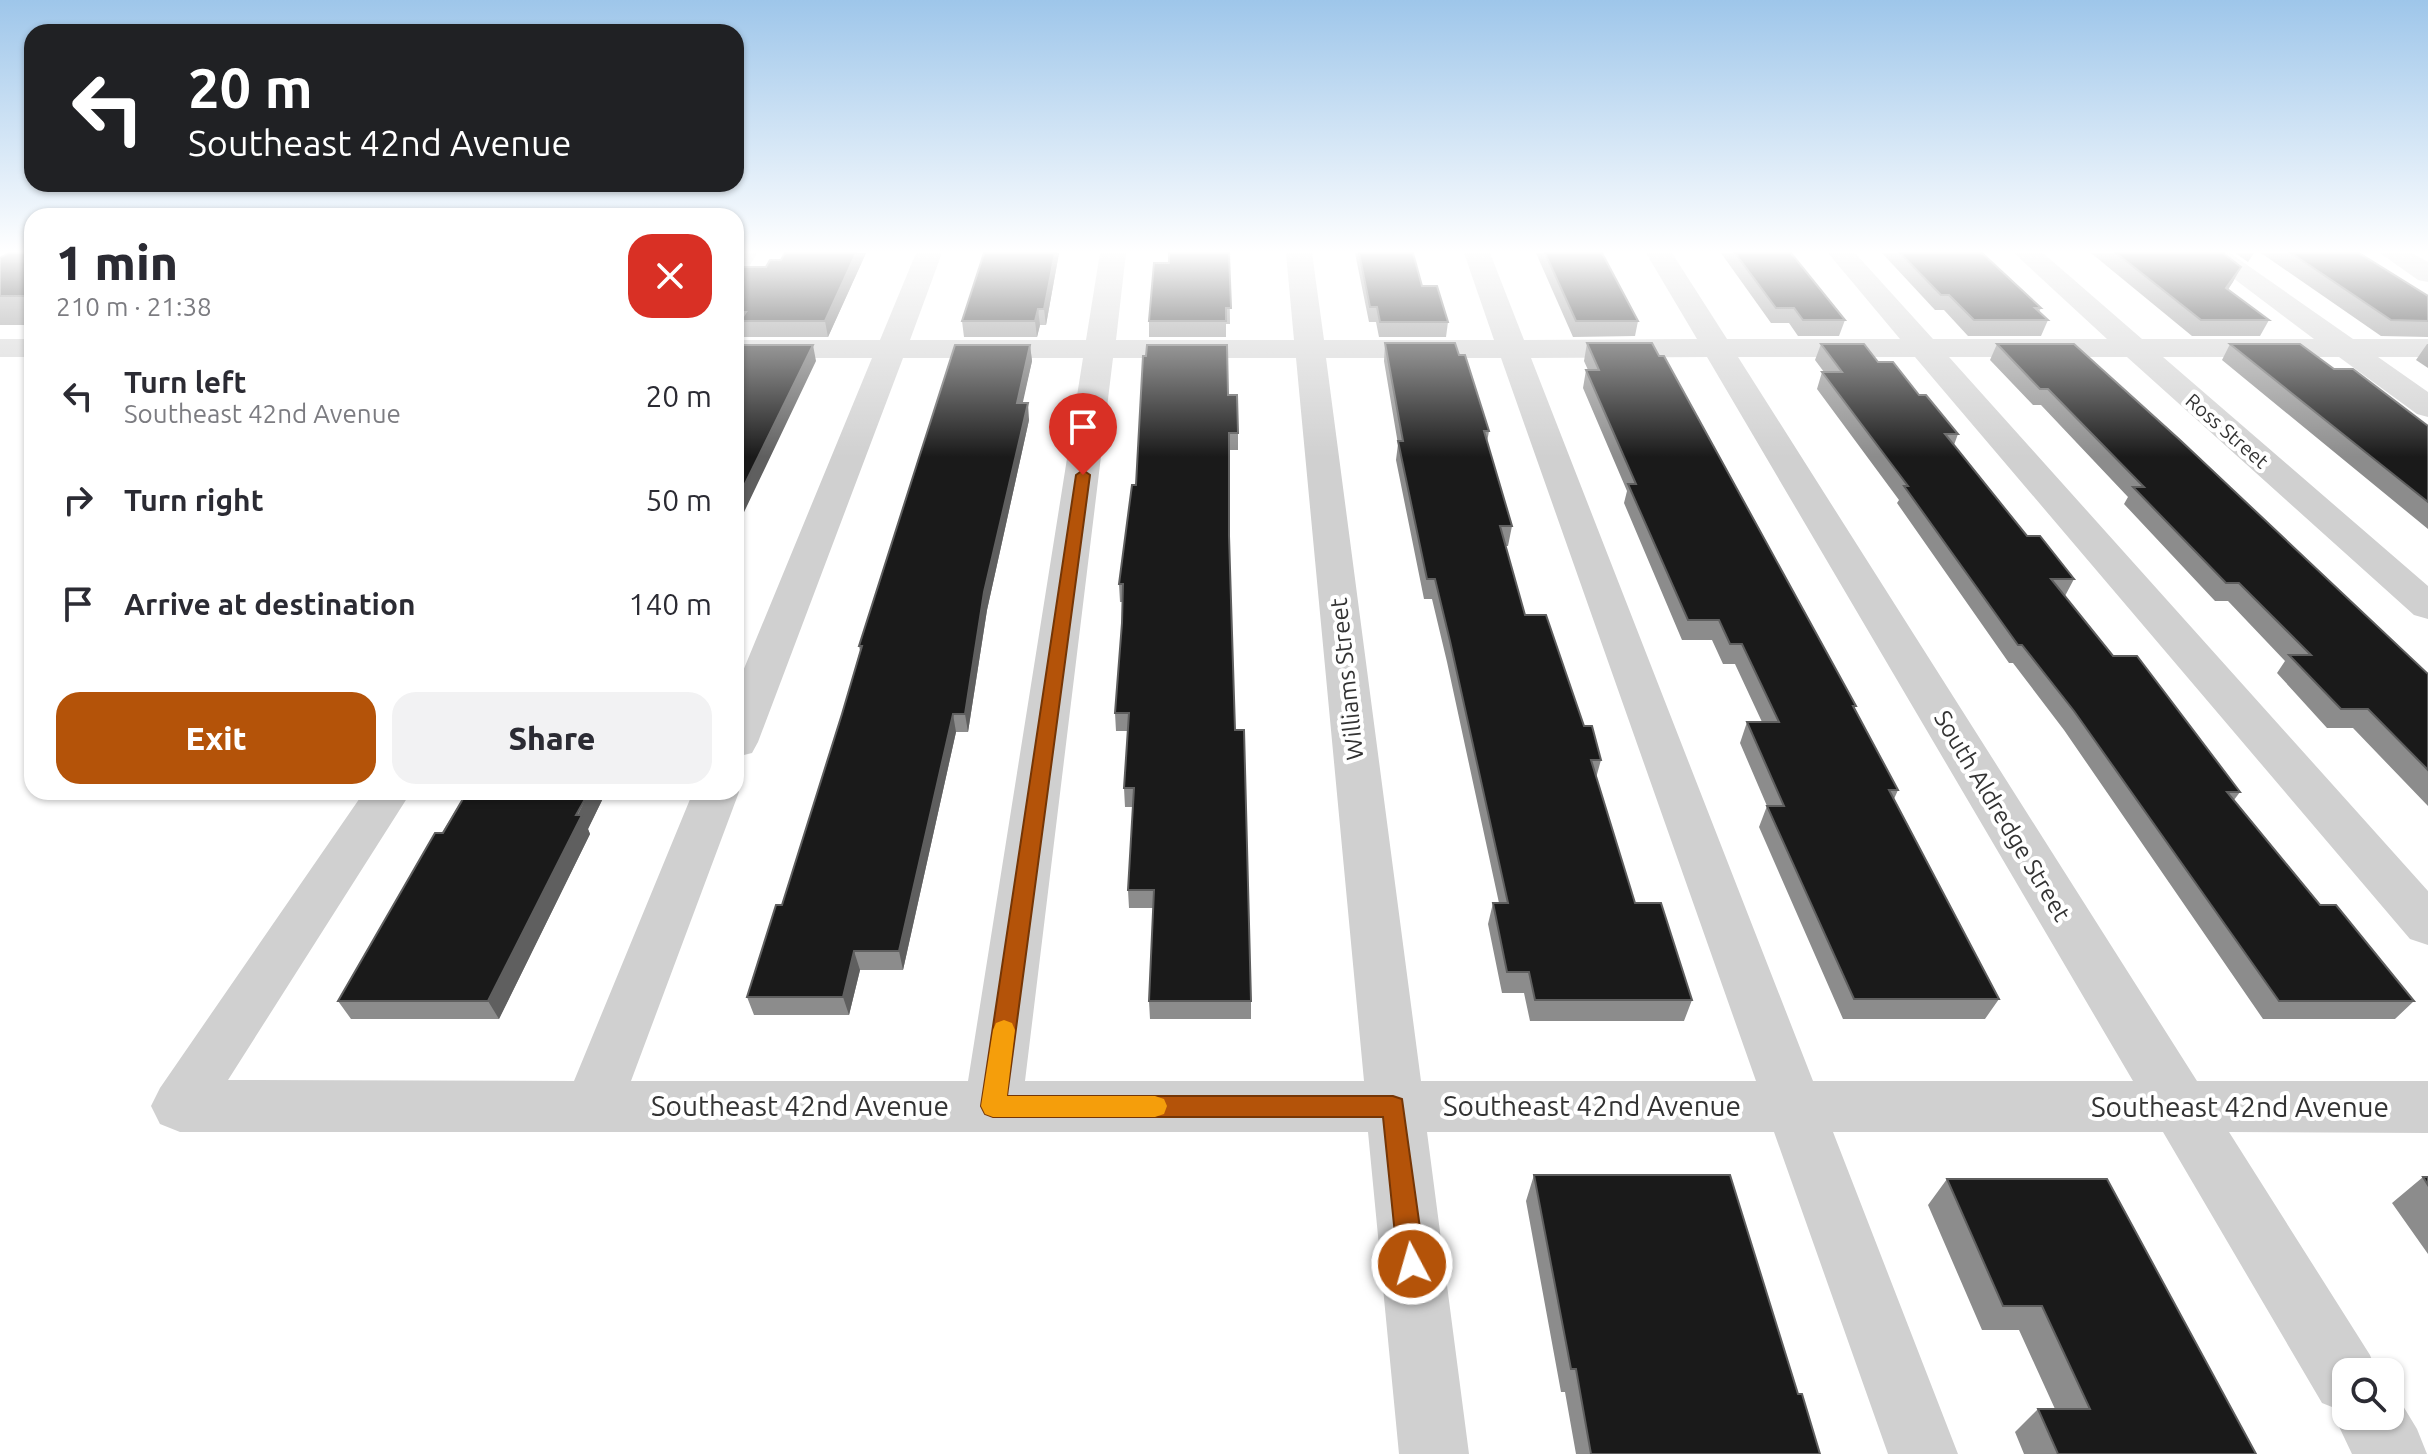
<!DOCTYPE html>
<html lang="en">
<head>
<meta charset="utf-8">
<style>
	:root { --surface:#fff; --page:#f2f2f3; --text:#2b2b33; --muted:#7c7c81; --accent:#b45309 }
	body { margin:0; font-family:Ubuntu,sans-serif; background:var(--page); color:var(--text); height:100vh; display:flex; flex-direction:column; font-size:30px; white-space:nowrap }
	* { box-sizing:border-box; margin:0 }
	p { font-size:26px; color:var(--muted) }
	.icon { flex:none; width:44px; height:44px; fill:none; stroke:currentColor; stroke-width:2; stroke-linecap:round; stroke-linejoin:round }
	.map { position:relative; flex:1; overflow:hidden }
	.sheet { position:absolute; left:24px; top:208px; width:720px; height:592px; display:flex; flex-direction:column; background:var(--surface); border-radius:24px; box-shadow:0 2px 6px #0004 }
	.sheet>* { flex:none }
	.guide { position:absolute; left:24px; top:24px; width:720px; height:168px; border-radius:24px; box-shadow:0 2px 6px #0004; background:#202124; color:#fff; overflow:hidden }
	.fabs { position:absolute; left:2332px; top:1358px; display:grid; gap:16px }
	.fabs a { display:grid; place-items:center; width:72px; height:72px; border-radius:16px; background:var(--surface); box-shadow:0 2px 6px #0004; font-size:40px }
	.pin { position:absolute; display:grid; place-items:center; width:68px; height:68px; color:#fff; margin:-82px -34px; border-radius:50% 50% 50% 0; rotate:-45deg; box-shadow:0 0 8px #0007 }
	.pin .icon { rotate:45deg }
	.me { position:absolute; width:88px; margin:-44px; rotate:354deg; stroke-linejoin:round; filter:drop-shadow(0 0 6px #0008) }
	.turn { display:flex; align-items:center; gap:28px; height:168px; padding:0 32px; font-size:36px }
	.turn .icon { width:104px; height:104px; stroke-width:2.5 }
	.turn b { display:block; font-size:56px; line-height:68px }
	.round { display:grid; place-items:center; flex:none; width:84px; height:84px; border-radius:24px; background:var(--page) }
	.overview { display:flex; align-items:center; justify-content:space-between; height:136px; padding:0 32px }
	h1 { font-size:48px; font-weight:800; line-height:60px }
	.action { display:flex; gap:16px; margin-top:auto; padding:16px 32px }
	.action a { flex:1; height:92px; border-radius:24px; background:var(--accent); color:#fff; font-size:32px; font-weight:800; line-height:92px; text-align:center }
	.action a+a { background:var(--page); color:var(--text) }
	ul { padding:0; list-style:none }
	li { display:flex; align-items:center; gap:24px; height:104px; padding:0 32px }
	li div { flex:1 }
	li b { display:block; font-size:30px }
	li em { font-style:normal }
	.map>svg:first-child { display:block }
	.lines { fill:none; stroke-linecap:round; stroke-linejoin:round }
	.minor { fill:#d0d0d0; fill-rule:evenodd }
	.wall { fill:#8c8c8c }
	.shaded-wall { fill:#5f5f5f }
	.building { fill:#1a1a1a; stroke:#5f5f5f; stroke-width:2 }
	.route { fill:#b45309; stroke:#753606; stroke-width:2 }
	.slow { fill:#f59e0b }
	.labels { text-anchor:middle; stroke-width:8; stroke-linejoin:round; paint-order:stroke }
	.far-street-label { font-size:20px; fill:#333; stroke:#fff }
	.street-label { font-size:24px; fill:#333; stroke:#fff }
	.near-street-label { font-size:28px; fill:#333; stroke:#fff }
</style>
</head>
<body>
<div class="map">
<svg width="2428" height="1454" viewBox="0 0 2428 1454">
	<rect width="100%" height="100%" fill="#fff"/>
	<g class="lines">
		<!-- minor -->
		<path class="minor" d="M736,253H757L746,272L736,274Z
			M916,253H942L910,340H1086L1100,253H1126L1116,340H1294L1286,253H1312L1324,340H1494L1464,253H1490L1524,340L1697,339L1646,253H1672L1727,339H1900L1828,253H1855L1933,339H2107L2014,253H2043L2142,339H2314L2200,253H2230L2353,339H2428V357H2378L2428,392V417L2417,414L2339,357H2163L2428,586V619L2414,615L2127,357H1949L2428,891V945L2410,939L1915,357H1738L2197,1081H2428V1133L2229,1132L2370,1355L2377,1372H2346V1416H2390V1390L2394,1391L2417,1429L2427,1454H2352L2334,1416L2337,1409L2322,1403L2163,1132H1833L1958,1454H1888L1774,1132H1427L1469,1454H1399L1368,1132H180L160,1124L151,1106L160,1088L364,792H411L228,1080L574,1081L693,792H736V787L739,792L631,1081H968L1083,358H903L758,742L752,753L736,757V688L872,358H736V340H880ZM1707,357L2133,1081H1813L1531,358ZM1113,358H1296L1364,1081H1025ZM1326,358H1501L1756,1081H1421Z
			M2380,253H2412L2428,262V282L2418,280Z
			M0,339H32V357H0Z"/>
	</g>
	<!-- wall -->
	<path class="wall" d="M32,253V325H0V258Z
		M866,253L828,337H744L741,327H736V267H766L781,260Z
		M984,253H1059L1046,325H1040L1037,337H964L962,321Z
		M1229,253L1230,324H1226V337H1149V321L1169,263Z
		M1355,253H1413L1422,286L1448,322L1446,337H1379L1376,322H1369Z
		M1536,253H1602L1638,321L1635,336L1573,337Z
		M1721,253H1791L1845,320L1839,336H1798L1789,323H1771Z
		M1882,253H1982L2041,308L2039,312L2048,320L2041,336H1968L1944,310H1935Z
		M2091,253H2223L2241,267L2228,290L2269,320L2260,336H2192Z
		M2235,253H2254L2248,262Z
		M2261,253H2359L2428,296V337L2381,336Z
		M1385,343L1459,355L1489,431L1487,442L1512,526L1508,546H1505L1525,615L1601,760L1596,778L1635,903L1692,1000L1684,1021H1530L1524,993H1502L1488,924L1493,903H1499L1447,662L1432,599H1424L1396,460L1398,444L1384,361Z
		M1587,343L1856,706L1854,709L1898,790L1894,799L1999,999L1985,1019H1843L1759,827L1767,806L1740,743L1747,722H1762L1735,664H1723L1712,640H1682L1624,503L1627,491L1583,388L1586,370H1588L1584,361Z
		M1821,344L1878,362L1919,395L1958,434L1954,445L2027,536L2074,579L2065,596L2113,656L2240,792L2234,800L2320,905L2414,1001L2395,1019H2263L2064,730L2013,663H2009L1897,503L1899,500L1817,389L1822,372H1824L1815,360Z
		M1997,344L2428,674V806L2353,728H2327L2277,673L2285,661L2228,601H2215L2124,504L2128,497L2041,405H2033L1990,360Z
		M2230,344L2334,369L2428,426V529L2222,360Z
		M2427,344H2428V368L2416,360Z
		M1030,345L1032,361L1022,403L1029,420L987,610L968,732H956L903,970H860L849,1015H754L747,997L782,905L842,714L860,651L859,646Z
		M1228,395L1238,433V450H1229V536L1235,730L1251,1001V1019H1150L1149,1001L1153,908H1129L1128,890L1133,807H1125L1124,788L1128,731H1116L1115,713L1122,623L1123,602H1120L1119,584L1136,485Z
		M467,792H606L588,829L590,834L499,1019H351L338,1001Z
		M1534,1175L1798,1394L1820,1454H1576L1565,1392H1561L1526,1201Z
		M2423,1177H2428V1254L2392,1203Z
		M1947,1179L2256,1454H2024L2015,1432L2038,1409H2055L2019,1330H1982L1928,1205Z"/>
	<!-- shaded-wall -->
	<path class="shaded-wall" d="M856,253H866L828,337L825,321Z
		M1055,253H1059L1046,325L1044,309Z
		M2241,267L2233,282L2218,304L2226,288Z
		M1038,309L1040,325L1037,337L1035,321Z
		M813,345L816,361L736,529V502Z
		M1030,345L1032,361L1019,420L1017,403Z
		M1028,403L1029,420L987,610L968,732L965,714L984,592Z
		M953,714L956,732L903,970L899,951Z
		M589,792H606L588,829L590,834L499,1019L488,1001Z
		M854,951L860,970L849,1015L843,997Z"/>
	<!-- building -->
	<path class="building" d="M9,253H32V294L29,296H0V258Z
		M785,253H856L825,321H740L746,312H736V267H766L770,260H781Z
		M984,253H1055L1044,309H1038L1035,321H962Z
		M1169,253H1229L1231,308H1226V321H1149L1154,263H1169Z
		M1359,253H1413L1422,286H1437L1448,322H1380L1377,307H1370Z
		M1545,253H1602L1638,321H1576Z
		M1735,253H1791L1845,320H1803L1794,308H1776Z
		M1900,253H1982L2041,308H2035L2048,320H1974L1949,295H1941Z
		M2116,253H2223L2241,267L2226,288L2269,320H2201Z
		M2291,253H2359L2428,296V321L2391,320Z
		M1385,343H1455L1459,355H1465L1489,431H1484L1512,526H1500L1525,615H1546L1584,726H1592L1601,760H1591L1635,903H1661L1692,1000H1535L1529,972H1507L1493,903H1508L1450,641L1435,579H1427L1398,441H1403Z
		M1587,343H1652L1659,356H1664L1856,706H1853L1898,790H1889L1999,999H1854L1767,806H1784L1747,722H1779L1742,644H1730L1719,620H1688L1628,484H1636L1586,370H1599Z
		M1821,344H1864L1878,362H1893L1919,395H1926L1958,434H1945L2027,536H2040L2074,579H2051L2113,656H2137L2240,792H2227L2320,905H2336L2414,1001H2279L2074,711L2022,645H2018L1904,486H1908L1822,372H1842Z
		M1997,344H2074L2180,440L2428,674V770L2368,709H2341L2289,655H2311L2239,583H2226L2133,487H2144L2048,389H2040Z
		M2230,344H2300L2334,369H2353L2428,426V502Z
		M736,345H813L736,502Z
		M955,345H1030L1017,403H1028L984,592L965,714H953L899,951H854L843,997H747L776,905H782L842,714L862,646H859Z
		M1147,345H1227L1228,395H1237L1238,433H1229V536L1235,730H1244L1251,1001H1149L1154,890H1128L1134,788H1124L1129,713H1115L1122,623L1123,584H1119L1132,485H1136L1143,356H1146Z
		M467,792H589L576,815H582L488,1001H338L435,833H443Z
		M1534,1175H1730L1798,1394H1802L1820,1454H1591L1576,1369H1571Z
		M2423,1177H2428V1185Z
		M1947,1179H2107L2256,1454H2058L2038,1409H2090L2042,1306H2003Z"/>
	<!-- sky -->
	<linearGradient id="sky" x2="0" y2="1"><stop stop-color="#9ec6ea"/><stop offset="0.55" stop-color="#fff"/><stop offset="1" stop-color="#fff" stop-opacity="0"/></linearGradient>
	<rect width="2428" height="457" fill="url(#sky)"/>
	<!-- route -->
	<path class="route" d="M1083,470L1090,475L1007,1096H1393L1402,1099L1425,1264L1421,1273L1412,1277L1402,1273L1398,1264L1383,1117H993L985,1114L981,1106L1076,475Z"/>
	<!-- slow -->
	<path class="slow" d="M1004,1020L1012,1023L1015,1030L1007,1096H1155L1164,1099L1167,1106L1164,1114L1155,1117H993L985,1114L981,1106L993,1030L996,1023Z"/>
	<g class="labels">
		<!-- far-street labels -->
		<g class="far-street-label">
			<text transform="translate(2227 431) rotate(41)" y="7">Ross Street</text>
		</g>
		<!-- street labels -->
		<g class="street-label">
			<text transform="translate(1347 679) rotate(-96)" y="8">Williams Street</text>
			<text transform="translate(2002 816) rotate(59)" y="8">South Aldredge Street</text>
		</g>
		<!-- near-street labels -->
		<g class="near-street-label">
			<text x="800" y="1116">Southeast 42nd Avenue</text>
			<text x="1592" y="1116">Southeast 42nd Avenue</text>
			<text x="2240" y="1117">Southeast 42nd Avenue</text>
		</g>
	</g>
</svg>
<div class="fabs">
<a><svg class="icon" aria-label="search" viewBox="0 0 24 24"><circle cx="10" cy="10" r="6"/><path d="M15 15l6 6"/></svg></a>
</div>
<div class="pin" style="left:1083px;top:475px;background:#d93025"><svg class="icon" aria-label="arrive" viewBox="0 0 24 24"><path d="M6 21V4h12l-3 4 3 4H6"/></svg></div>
<svg class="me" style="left:1412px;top:1264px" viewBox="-20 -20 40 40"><circle r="17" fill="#b45309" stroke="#fff" stroke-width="3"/><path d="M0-11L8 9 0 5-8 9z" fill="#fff"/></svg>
<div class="guide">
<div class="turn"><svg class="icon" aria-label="left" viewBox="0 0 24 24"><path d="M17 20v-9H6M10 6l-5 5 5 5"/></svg><div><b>20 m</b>Southeast 42nd Avenue</div></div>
</div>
<section class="sheet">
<div class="overview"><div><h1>1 min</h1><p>210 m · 21:38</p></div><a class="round" style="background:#d93025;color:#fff"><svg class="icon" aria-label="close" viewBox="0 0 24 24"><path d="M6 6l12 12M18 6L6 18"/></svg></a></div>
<ul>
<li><svg class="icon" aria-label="left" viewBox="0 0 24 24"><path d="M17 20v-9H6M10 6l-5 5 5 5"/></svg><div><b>Turn left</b><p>Southeast 42nd Avenue</p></div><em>20 m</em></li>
<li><svg class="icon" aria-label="right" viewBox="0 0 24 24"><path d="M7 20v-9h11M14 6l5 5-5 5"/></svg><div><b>Turn right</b></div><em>50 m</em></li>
<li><svg class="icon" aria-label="arrive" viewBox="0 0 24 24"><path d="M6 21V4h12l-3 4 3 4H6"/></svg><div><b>Arrive at destination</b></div><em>140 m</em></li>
</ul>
<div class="action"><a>Exit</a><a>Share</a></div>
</section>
</div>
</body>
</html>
